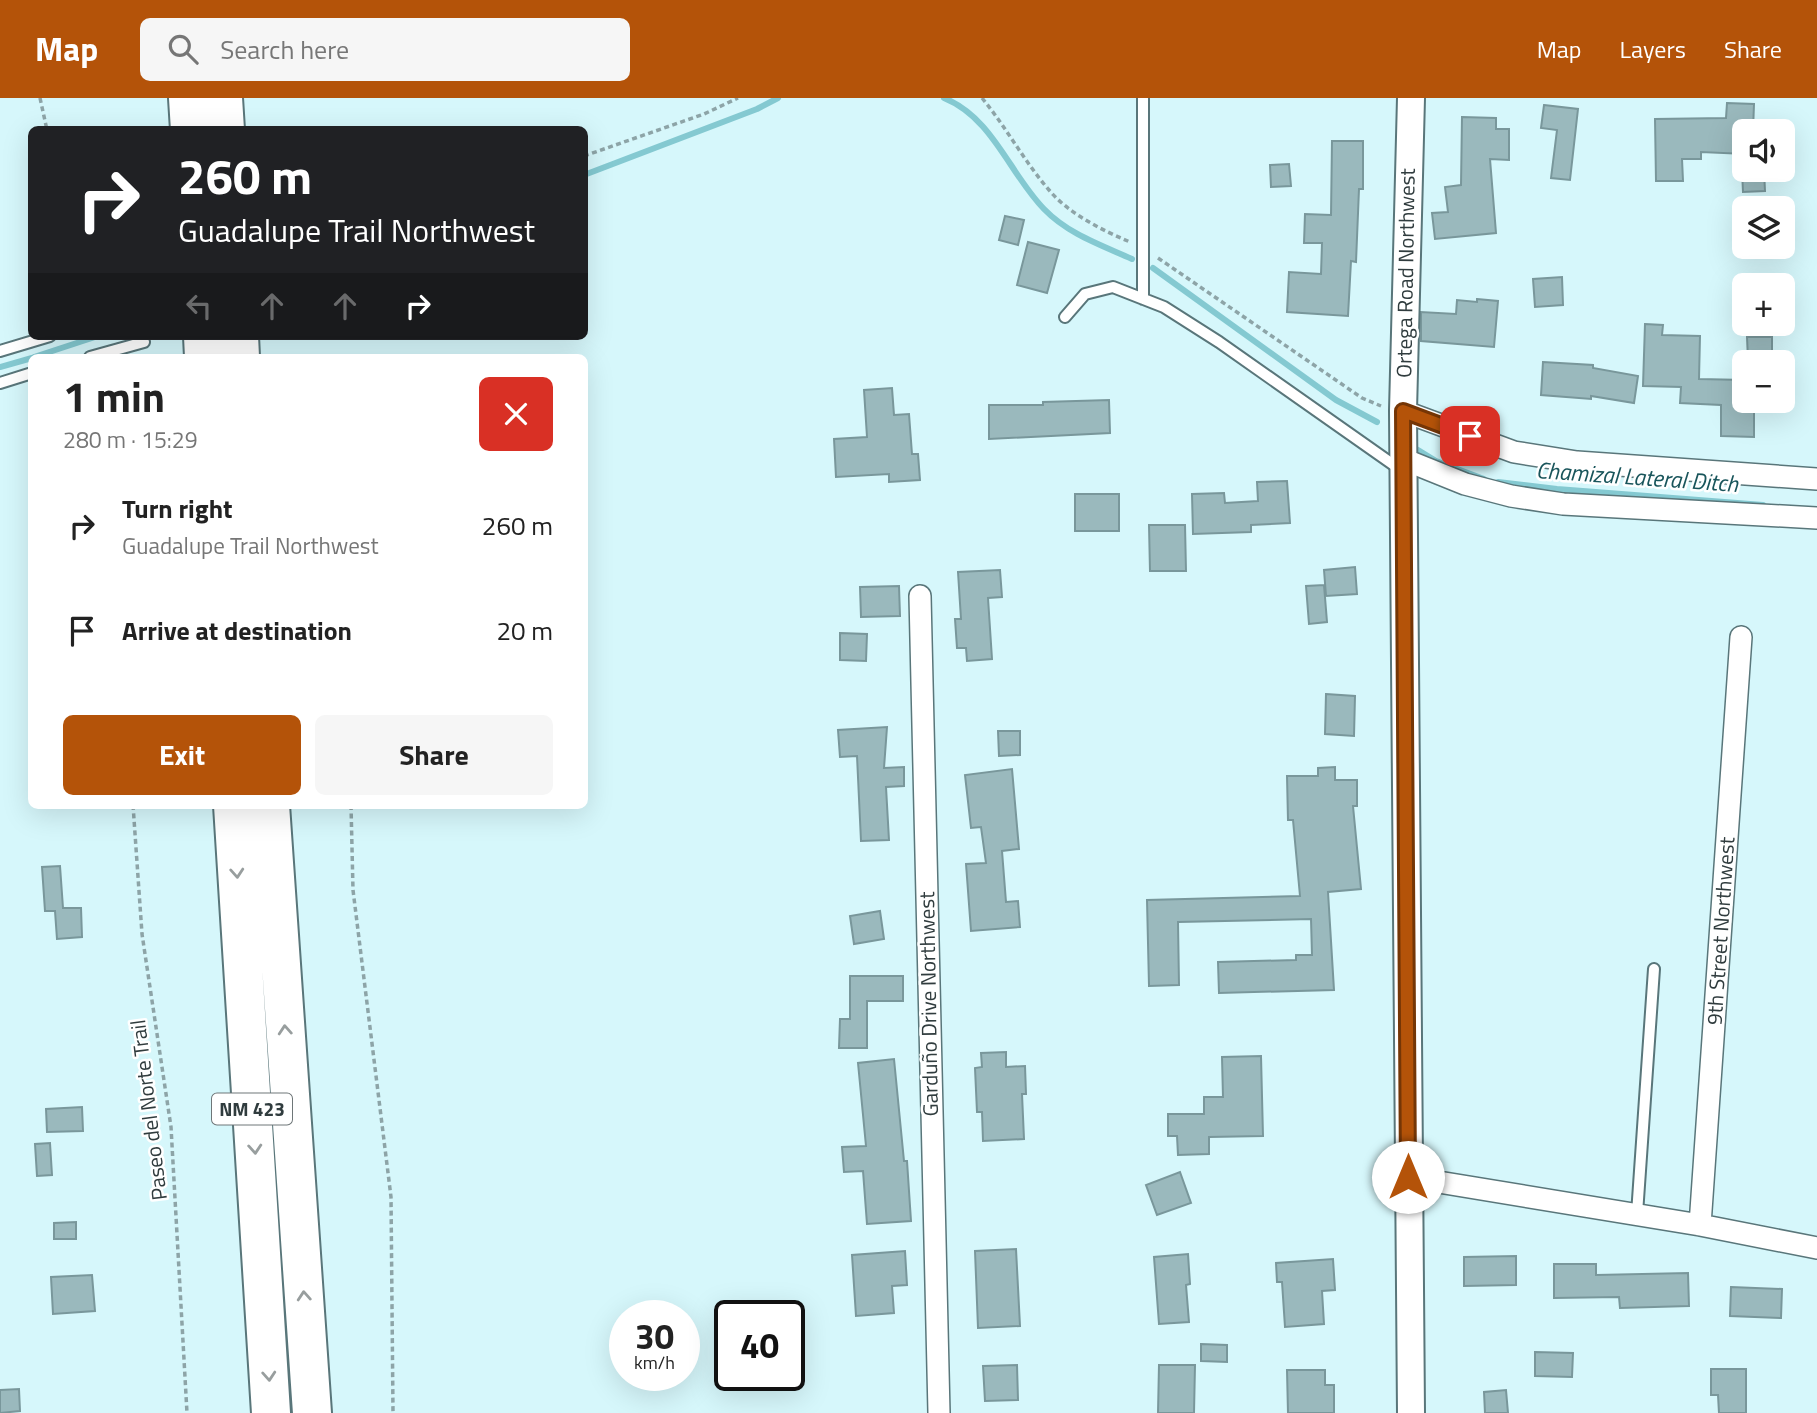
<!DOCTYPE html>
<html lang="en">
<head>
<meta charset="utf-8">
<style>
	:root { --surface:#fff; --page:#f6f6f6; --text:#222; --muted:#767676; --accent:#b45309 }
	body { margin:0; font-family:"Titillium Web",sans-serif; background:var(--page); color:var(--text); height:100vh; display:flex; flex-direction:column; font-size:26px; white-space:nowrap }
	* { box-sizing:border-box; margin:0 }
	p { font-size:23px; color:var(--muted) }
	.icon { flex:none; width:38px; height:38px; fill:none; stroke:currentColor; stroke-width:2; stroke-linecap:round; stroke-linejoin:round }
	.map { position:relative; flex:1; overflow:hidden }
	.panel { position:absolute; left:28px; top:256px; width:560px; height:455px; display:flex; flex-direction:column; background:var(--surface); border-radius:10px; box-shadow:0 7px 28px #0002 }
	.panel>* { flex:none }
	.hud { position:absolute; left:28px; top:28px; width:560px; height:214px; border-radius:10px; box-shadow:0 7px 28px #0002; background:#202124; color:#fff; overflow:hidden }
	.fabs { position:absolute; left:1732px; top:21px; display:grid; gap:14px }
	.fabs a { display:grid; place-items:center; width:63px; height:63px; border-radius:10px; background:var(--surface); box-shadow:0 7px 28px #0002; font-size:35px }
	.speed { position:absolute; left:609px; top:1202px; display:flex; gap:14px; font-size:35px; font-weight:700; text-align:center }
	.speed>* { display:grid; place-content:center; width:91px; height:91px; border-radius:50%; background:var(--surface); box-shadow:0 7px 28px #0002; line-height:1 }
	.speed small { font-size:18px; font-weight:400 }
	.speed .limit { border:4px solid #111; border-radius:10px; background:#fff; color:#111 }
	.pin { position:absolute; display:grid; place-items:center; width:60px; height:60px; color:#fff; margin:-30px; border-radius:14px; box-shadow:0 4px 10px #0006 }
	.me { position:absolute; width:77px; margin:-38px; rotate:0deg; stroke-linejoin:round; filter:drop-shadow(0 0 5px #0008) }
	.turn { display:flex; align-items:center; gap:24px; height:147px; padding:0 35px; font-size:32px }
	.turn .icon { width:91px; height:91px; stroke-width:2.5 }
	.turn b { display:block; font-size:49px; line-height:60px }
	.lanes { display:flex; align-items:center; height:66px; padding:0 35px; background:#0003; justify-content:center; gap:35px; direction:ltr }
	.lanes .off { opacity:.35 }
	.round { display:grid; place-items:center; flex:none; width:74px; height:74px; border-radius:10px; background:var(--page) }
	.overview { display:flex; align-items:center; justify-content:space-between; height:119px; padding:0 35px }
	h1 { font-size:42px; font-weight:700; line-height:52px }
	.primary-button { display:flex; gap:14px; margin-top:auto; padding:14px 35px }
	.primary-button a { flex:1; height:80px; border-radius:10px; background:var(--accent); color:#fff; font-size:28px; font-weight:700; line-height:80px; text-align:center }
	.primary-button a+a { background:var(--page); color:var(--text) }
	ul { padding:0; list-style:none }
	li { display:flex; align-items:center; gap:21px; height:105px; padding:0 35px }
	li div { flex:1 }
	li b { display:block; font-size:26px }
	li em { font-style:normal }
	header { display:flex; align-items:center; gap:42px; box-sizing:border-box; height:98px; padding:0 35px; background:var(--accent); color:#fff }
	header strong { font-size:33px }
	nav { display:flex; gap:38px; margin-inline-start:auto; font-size:24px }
	.search { width:490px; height:63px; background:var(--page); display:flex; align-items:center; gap:18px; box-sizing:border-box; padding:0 24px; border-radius:10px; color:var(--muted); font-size:26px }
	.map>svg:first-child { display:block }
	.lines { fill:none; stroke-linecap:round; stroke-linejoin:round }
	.stream { stroke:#84c9d1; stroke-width:6 }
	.building { fill:#9ab9bd; stroke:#79979b; stroke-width:2 }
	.service-casing { stroke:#59767a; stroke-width:14 }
	.minor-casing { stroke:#59767a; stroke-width:24 }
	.tertiary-casing { stroke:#59767a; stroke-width:30 }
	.motorway-casing { stroke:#59767a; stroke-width:42 }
	.path { stroke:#8da4a7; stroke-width:3.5; stroke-dasharray:5 3.5; stroke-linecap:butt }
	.service { stroke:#fff; stroke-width:10 }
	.minor { stroke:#fff; stroke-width:21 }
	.tertiary { stroke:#fff; stroke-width:26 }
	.motorway { stroke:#fff; stroke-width:38 }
	.oneway { stroke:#989e9e }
	.route-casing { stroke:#753606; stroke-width:18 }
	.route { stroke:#b45309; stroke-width:12 }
	.labels { text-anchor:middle; stroke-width:5; stroke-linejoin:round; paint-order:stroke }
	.shield { fill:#fff; stroke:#6e7678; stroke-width:2 }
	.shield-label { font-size:19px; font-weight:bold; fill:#303c3e }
	.street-label { font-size:21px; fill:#303c3e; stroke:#fff }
	.water-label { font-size:23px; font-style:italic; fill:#19555b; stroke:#fff }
</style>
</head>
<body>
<header>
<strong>Map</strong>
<div class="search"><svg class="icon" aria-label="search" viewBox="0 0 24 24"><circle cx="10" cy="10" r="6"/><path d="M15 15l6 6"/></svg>Search here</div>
<nav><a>Map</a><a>Layers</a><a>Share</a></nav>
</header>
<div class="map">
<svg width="1817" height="1315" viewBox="0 0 1817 1315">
	<rect width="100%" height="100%" fill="#d6f7fb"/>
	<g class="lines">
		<!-- stream -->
		<path class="stream" d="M944,0C993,20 1009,75 1044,111C1068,136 1101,147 1132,161
			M584,77L757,11L778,0
			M1153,170L1336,302L1377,324
			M34,259L98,238
			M0,269L32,260
			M1418,352L1436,363L1484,381
			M1498,384L1557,391L1763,407"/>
	</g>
	<!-- building -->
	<path class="building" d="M1727,5L1754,6L1753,33H1745V56L1701,54V61H1682L1683,83H1656L1655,21L1726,20Z
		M1544,7L1578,11L1570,82L1551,80L1557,32L1541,30Z
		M1462,19L1496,20V31H1509V62L1490,61L1496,135L1435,141L1432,115L1448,114L1445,89L1461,87Z
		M1332,43H1363V91H1359L1356,164L1351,163L1348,218L1287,214L1289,174L1321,176L1322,145H1304L1305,116L1331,117Z
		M1289,66L1291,88L1271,89L1270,67Z
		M1742,72H1764L1765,93L1743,94Z
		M1005,118L1024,122L1018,147L999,142Z
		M1028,144L1059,152L1047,195L1017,187Z
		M1562,179L1563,207L1535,209L1533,181Z
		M1477,201L1498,203L1494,249L1421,243V214L1456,216L1457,202L1477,204Z
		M1645,226L1663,227L1662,237L1700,238L1699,281L1745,282V303H1754V339L1721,338V307L1680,305L1681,289L1643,288Z
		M1747,239H1772V262H1748Z
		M1543,264L1593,267V270L1638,278L1634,305L1591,298V301L1541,297Z
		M892,290L894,317L909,316L912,356H918L920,382L889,384V376L836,379L834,341L867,339L864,292Z
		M1109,302L1110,335L989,341V307H1043V304Z
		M1287,383L1290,425L1251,427V434L1193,436L1192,396L1224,395L1225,405L1258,403L1257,384Z
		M1075,396H1119V433H1075Z
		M1149,427H1185L1186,473H1150Z
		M1355,469L1357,496L1326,498L1324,472Z
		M1000,472L1002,499L988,500L992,561L967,563L966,550H957L955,521H961L958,474Z
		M1324,487L1327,524L1309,526L1306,488Z
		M899,488L900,518L861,519L860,489Z
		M840,535L867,536L866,563L840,562Z
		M1326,596L1355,598L1354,638L1325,636Z
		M887,629L884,670L904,669V688L886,689L889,742L861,743L857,658L840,659L838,632Z
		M998,633H1020V657L999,658Z
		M1335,669V682H1357V708H1353L1361,791L1328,794L1334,892L1219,895L1218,864L1296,862V857H1312L1311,821L1178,824L1179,887L1149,888L1147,802L1300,798L1293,722H1288L1287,678H1318V670Z
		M1012,671L1019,751L1002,753L1006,804L1018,803L1020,829L971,833L966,766L986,765L981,729L971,730L965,677Z
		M60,768L63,810H81L82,839L57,841L55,813H45L42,769Z
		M880,813L884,841L854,846L850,818Z
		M850,878H903V903H867V950H839L840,921H850Z
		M1006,954V969L1025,968L1026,996H1022L1024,1041L983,1043L982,1014H977L975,970L982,969L981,955Z
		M1261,958L1263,1038L1209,1039V1056L1178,1057L1177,1038H1168V1016H1204V999H1223L1222,959Z
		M894,961L904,1063H907L911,1123L867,1126L863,1073L844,1074L842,1049L866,1048L858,965Z
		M82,1009L83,1033L47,1034L46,1011Z
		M50,1045L52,1077L37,1078L35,1046Z
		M1180,1074L1191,1105L1157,1117L1146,1087Z
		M76,1124V1141H54V1125Z
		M1016,1151L1020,1228L978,1230L975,1153Z
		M905,1153L907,1187L892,1188L894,1215L856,1218L852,1157Z
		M1188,1156L1190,1186L1186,1187L1189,1224L1159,1226L1154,1159Z
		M1516,1158V1187L1464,1188V1159Z
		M1333,1161L1335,1192L1322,1193L1324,1226L1285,1229L1282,1184H1277L1276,1165Z
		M1554,1166H1596V1177L1688,1175L1689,1208L1620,1210L1619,1199L1554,1200Z
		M92,1177L95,1213L53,1216L51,1179Z
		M1731,1189L1782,1191L1781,1220L1730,1218Z
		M1201,1246L1227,1247V1264L1201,1263Z
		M1535,1254L1573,1255L1572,1279L1535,1278Z
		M1017,1267L1018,1302L985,1303L983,1268Z
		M1159,1267H1195L1194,1315H1158Z
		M1711,1271H1746V1315H1719L1718,1297H1711Z
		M1287,1272H1325V1287H1334V1315H1288Z
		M19,1291L20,1313L0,1315V1292Z
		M1506,1292L1508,1315H1485L1484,1294Z"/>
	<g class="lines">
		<!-- service casing -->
		<g class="service-casing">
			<path id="service" d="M1143,0V201
				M1065,219L1085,196L1113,189L1164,209L1219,244L1401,372
				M0,253L50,238
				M90,259L144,244
				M0,285L32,275
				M1637,1116L1654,871"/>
		</g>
		<!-- minor casing -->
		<g class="minor-casing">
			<path id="minor" d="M1403,313L1514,354L1577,364L1817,381
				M1403,361L1465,386L1511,398L1563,406L1817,420
				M920,498L939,1315
				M1408,1079L1700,1127L1817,1150
				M1700,1127L1741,539"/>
		</g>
		<!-- tertiary casing -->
		<g class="tertiary-casing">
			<path id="tertiary" d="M1411,0L1403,313L1411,1315"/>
		</g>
		<!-- motorway casing -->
		<g class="motorway-casing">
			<path id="motorway" d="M188,0L190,32
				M223,0L225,32
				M203,238L204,259
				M239,238L240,259
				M233,707L271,1315
				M270,707L312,1315"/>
		</g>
		<!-- path -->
		<path class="path" d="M40,0L47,32
			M982,0C1006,29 1024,63 1049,92C1069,116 1102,132 1130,144
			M584,58L704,16L738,0
			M1158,160L1362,300L1381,308
			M133,707L142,836L171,1029L187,1315
			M351,707L353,792L391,1099L393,1315"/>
		<!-- service -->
		<use href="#service" class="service"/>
		<!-- minor -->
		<use href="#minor" class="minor"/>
		<!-- tertiary -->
		<use href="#tertiary" class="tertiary"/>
		<!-- motorway -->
		<use href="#motorway" class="motorway"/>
	</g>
	<!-- one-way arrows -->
	<defs><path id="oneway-chevron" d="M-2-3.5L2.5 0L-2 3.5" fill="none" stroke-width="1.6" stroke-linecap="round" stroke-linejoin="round" transform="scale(1.75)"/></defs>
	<g class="oneway">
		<use href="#oneway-chevron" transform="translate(237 775) rotate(86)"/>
		<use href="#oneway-chevron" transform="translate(285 932) rotate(-94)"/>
		<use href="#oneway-chevron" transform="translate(255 1051) rotate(86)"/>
		<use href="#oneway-chevron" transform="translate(304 1198) rotate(-94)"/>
		<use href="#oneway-chevron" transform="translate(269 1278) rotate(86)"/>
	</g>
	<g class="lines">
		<!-- route casing -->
		<g class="route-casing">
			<path id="route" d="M1408,1079L1403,313L1470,338"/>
		</g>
		<!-- route -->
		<use href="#route" class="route"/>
	</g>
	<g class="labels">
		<!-- shield labels -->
		<rect class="shield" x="212" y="995.5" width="80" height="31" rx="5"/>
		<g class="shield-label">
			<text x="252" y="1018">NM 423</text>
		</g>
		<!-- street labels -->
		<g class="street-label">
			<text transform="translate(1406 175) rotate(-89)" y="7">Ortega Road Northwest</text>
			<text transform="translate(1721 833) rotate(-86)" y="7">9th Street Northwest</text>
			<text transform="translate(929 906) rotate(-91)" y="7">Garduño Drive Northwest</text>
			<text transform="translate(149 1012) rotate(-97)" y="7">Paseo del Norte Trail</text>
		</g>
		<!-- water labels -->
		<g class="water-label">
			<text transform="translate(1637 379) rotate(4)" y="8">Chamizal Lateral Ditch</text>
		</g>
	</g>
</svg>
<div class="fabs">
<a><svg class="icon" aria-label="sound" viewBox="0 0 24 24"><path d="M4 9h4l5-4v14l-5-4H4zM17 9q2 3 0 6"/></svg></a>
<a><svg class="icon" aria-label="layers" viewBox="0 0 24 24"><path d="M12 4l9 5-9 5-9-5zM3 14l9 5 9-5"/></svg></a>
<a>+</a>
<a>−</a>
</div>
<div class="speed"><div>30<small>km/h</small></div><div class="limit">40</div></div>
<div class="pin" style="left:1470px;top:338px;background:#d93025"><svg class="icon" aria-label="arrive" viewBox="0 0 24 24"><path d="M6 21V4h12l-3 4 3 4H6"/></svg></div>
<svg class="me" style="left:1408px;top:1079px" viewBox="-20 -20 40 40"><circle r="19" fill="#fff"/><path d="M0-13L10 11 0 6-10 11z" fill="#b45309"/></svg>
<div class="hud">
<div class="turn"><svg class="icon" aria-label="right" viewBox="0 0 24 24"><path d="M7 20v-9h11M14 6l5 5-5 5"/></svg><div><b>260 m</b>Guadalupe Trail Northwest</div></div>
<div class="lanes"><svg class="icon off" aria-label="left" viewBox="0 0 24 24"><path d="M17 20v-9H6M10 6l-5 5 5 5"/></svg><svg class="icon off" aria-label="ahead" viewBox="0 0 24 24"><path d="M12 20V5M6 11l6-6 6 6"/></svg><svg class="icon off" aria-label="ahead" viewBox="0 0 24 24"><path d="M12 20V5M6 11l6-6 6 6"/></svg><svg class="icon" aria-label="right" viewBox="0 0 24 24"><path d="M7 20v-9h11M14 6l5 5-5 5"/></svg></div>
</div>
<section class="panel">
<div class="overview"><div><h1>1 min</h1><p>280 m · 15:29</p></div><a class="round" style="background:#d93025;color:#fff"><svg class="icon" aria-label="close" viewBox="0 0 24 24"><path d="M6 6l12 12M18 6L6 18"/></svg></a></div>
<ul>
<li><svg class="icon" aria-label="right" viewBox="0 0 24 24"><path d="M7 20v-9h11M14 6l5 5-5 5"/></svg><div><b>Turn right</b><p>Guadalupe Trail Northwest</p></div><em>260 m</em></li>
<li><svg class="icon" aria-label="arrive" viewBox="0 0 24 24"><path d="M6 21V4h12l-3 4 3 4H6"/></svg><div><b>Arrive at destination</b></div><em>20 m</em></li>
</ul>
<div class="primary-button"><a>Exit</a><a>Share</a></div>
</section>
</div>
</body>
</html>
